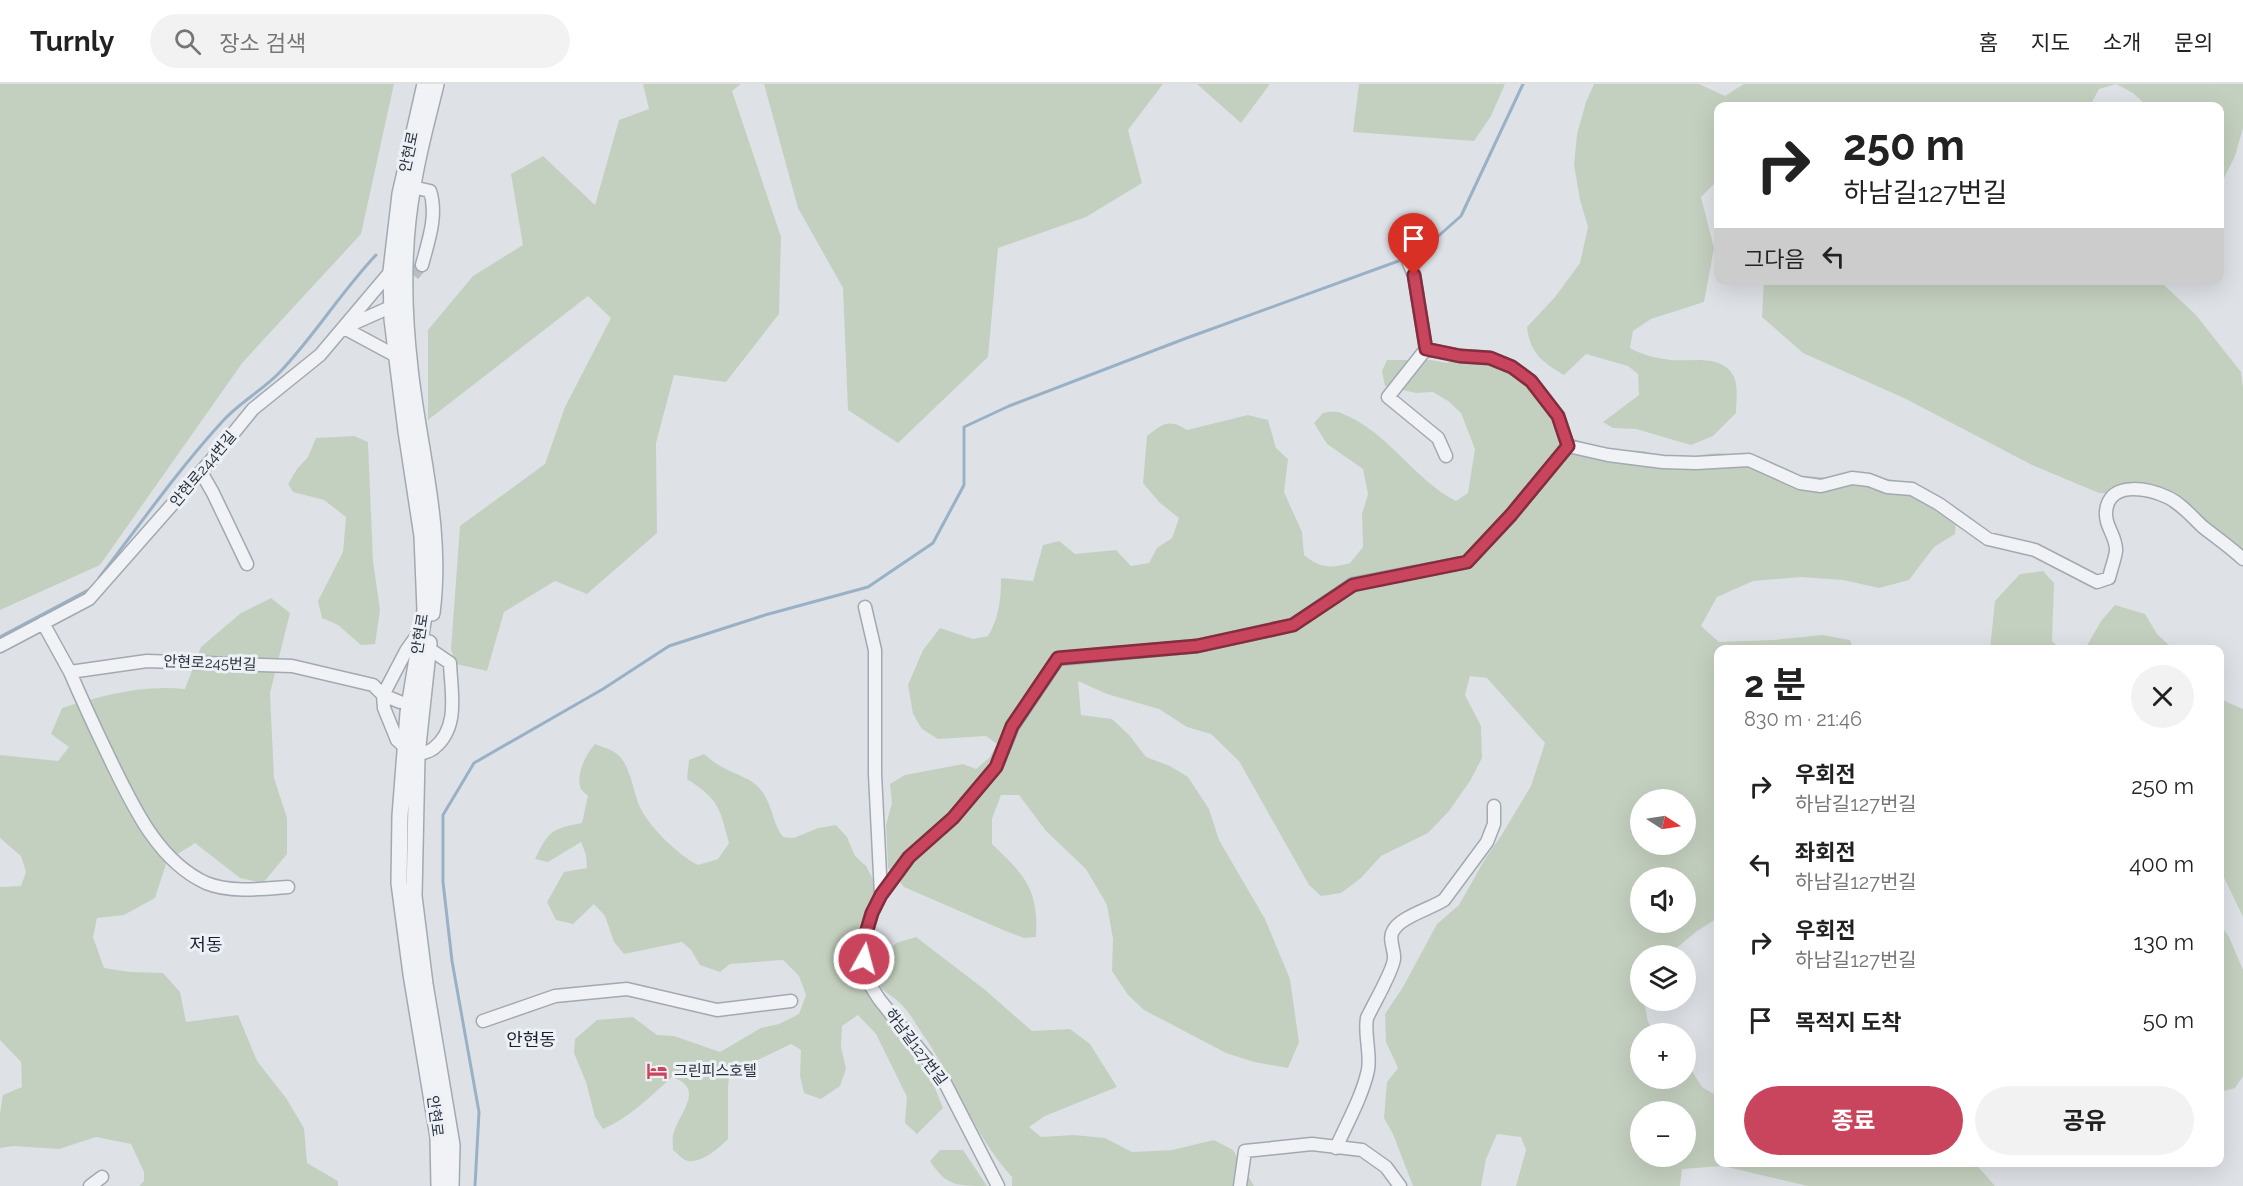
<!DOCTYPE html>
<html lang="ko">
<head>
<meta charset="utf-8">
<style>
	:root { --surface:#fff; --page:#f2f2f2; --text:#222; --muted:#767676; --line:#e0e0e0; --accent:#c9455e }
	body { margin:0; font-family:Raleway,"Noto Sans KR",sans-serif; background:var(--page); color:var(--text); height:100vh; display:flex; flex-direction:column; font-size:22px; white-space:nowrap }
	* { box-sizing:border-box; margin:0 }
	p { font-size:20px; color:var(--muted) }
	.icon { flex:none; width:33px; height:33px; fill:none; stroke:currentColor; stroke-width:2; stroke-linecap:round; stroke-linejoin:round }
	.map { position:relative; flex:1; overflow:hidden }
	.panel { position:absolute; left:1714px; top:561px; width:510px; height:522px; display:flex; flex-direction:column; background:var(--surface); border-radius:12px; box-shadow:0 6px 24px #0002 }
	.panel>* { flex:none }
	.top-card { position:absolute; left:1714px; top:18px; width:510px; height:183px; border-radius:12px; box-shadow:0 6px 24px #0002; background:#fff; color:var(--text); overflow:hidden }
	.needle { width:39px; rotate:102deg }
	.controls { position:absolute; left:1630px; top:705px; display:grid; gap:12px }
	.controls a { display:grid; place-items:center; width:66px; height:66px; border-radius:50%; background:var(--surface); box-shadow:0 6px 24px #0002; font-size:30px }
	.pin { position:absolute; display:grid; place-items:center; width:51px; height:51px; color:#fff; margin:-62px -26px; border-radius:50% 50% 50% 0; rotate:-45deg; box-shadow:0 0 6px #0007 }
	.pin .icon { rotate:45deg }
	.me { position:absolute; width:66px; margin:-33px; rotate:7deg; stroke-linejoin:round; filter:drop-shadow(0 0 4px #0008) }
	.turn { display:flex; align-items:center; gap:21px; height:126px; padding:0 30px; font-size:27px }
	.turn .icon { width:78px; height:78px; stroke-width:2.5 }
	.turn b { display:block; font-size:42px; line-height:51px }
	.then { display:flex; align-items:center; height:57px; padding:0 30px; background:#0003; gap:12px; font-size:22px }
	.round { display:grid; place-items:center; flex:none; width:63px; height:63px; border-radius:32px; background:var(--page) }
	.head { display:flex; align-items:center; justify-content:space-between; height:102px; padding:0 30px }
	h1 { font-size:36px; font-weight:700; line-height:45px }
	.primary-button { display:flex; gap:12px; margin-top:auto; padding:12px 30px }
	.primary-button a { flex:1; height:69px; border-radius:36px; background:var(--accent); color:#fff; font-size:24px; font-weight:700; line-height:69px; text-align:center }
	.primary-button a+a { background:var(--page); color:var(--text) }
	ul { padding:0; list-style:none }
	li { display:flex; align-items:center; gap:18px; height:78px; padding:0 30px }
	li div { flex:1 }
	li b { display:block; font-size:22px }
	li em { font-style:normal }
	header { display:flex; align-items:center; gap:36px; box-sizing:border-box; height:84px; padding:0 30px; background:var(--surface); border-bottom:2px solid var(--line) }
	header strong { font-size:28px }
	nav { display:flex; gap:33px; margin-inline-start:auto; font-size:21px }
	.search { width:420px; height:54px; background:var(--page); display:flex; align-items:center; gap:15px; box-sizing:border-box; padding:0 21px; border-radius:33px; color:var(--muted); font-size:22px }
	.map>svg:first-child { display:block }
	.green { fill:#c4d0bf; fill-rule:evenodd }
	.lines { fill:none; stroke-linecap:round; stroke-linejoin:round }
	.stream { stroke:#99b1c6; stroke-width:3 }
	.minor-tunnel { stroke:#b9bec5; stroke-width:12; stroke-dasharray:12 6; stroke-linecap:butt }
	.minor-casing { stroke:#a3a9b1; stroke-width:15 }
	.tertiary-casing { stroke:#a3a9b1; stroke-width:18 }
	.minor { stroke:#f0f2f5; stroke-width:12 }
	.tertiary { stroke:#f0f2f5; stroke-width:15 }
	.route-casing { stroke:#832d3d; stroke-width:15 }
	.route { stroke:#c9455e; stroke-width:10 }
	.labels { text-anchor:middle; stroke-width:6; stroke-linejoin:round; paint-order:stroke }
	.street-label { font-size:15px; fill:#27303d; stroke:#edf0f5 }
	.poi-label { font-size:15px; fill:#27303d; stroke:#edf0f5; text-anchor:start }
	.quarter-label { font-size:18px; fill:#1a212e; stroke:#edf0f5 }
</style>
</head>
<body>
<header>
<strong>Turnly</strong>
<div class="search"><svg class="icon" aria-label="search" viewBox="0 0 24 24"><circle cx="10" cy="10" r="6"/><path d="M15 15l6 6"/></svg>장소 검색</div>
<nav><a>홈</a><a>지도</a><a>소개</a><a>문의</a></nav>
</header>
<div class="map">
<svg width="2243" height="1102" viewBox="0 0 2243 1102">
	<rect width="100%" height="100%" fill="#dee2e7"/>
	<!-- green -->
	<path class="green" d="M0,0H394L361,150L243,278L100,481L0,526Z
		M643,0H741L732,7L781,153L779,230L726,298L674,291L656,359L657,449L587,510L555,497L504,528L487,587L456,580L451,565L460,442L545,380L565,323L611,234L588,212L428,336V246L473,192L523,161L511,90L543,72L595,121L619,36L649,25Z
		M764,0H1163L1128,46L1142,99L1086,133L998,164L988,273L898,359L848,326L843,204L798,124Z
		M1197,0H1270L1241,39Z
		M1359,0H1505L1491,32L1474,57L1353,48Z
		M1594,0H1699L1725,12L1744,0H2116L2099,5L2090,22H1719V95L1701,113L1714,164L1704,218L1651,235L1633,247L1630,264C1642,271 1656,274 1671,276C1690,278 1721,270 1733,291C1739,301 1736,318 1736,329L1713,352L1691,361L1636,345L1613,344L1603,338L1639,311L1638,290L1628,282L1586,270L1564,291C1542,278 1530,269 1527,243L1555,213L1580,179L1588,143L1580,116L1574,81L1577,50L1586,18Z
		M2116,0H2243V44L2235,72L2220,102V22H2147L2133,9Z
		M1764,197H2164L2165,202L2196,231L2241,288L2243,305V481L2154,411L2099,409L2032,381L1906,315L1803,269L1762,233Z
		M1484,268L1524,294L1558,340L1574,355L1606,366L1644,367L1682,379L1699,371L1718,369L1749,372L1793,391L1834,394L1862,390L1893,396L1918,403L1956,435L1955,450L1934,463L1909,496L1879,504L1843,496L1801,493L1753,497L1717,513L1701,542L1719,558L1774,556L1823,551L1850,556L1853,565L1719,566V811L1716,835L1697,847L1668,871L1641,872V916L1644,917L1648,938L1656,949L1641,950V994H1686V981L1690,984L1702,1003L1719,1013V1078L1975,1079L1995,1102H1808L1723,1082L1682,1085L1680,1102H1516L1526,1066L1521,1053L1497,1050L1486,1075L1481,1102H1413L1393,1050L1384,1034L1387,998L1398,984L1386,958L1385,930L1403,903L1437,840L1459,821L1485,775L1501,752L1531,702L1545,659L1487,594L1470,592L1465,611L1481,642L1482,674L1470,697L1449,727L1428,749L1381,772L1361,794L1341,809L1321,812L1309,801L1239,677L1211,650L1187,643L1159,625L1107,610L1078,597L1081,631L1112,635L1130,652L1146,673L1170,682L1188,693L1209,725L1219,756L1265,835L1290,895L1299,958L1288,984L1254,978L1226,969L1144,926L1128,911L1112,887L1113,855L1107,821L1086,785L1046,747L1019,711H1001L992,735V760C1025,791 1039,806 1036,853L1024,854L1003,846L904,803L888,784L886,741L892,719L890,700L905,691L963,680L976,685L989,674L997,660L986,652L938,655L922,645L913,630L908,601L923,566L940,544L973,555L988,552C999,534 1001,515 1001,494L1033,497L1043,461L1059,457L1075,470L1116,466L1131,482L1149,479L1157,464L1172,454L1179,434L1159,418L1143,399L1147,352C1162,340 1169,334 1187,346L1248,331L1268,336L1276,364L1288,375L1284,408L1302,448L1304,471C1321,485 1330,484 1350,479L1363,463L1362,430L1368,410L1363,385L1327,360L1314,339L1323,329C1328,328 1336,327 1341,329C1388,347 1413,395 1456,417L1468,409L1475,365L1461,329L1448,317L1433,308L1416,309L1385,302L1382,287L1387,276H1431L1446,279ZM1641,716H1686V760H1641ZM1641,794H1686V838H1641ZM1641,1028H1686V1072H1641Z
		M354,352L368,358L373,477L380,526L375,560L361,561L338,541L322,534L318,517L343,468L346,433L324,416L293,408L288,400L297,385L308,373L316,354Z
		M2043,487L2054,499L2052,557L2058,563L2085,565L2101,537L2115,521L2145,530L2157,550L2173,565H1990L1995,517L2020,490Z
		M271,514L290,529L270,609L274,694L287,734V770L263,799L240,794L195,759L167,777L155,814L124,831L97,834L93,853L104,884L130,888L163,889L180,908L186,938L238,931L257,977L286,1014L304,1044L307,1079L338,1097V1102H139L144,1097V1088L131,1060L96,1053L59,1065L13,1062L0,1064V1029L3,1011L22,1003L21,978L0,956V803L21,802L26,788L21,772L0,754V671L58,677L69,663L51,650L62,624C105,611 140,601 185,605L201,563L241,529Z
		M2220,615L2243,625V833L2220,785Z
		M595,660C602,663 611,665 617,670C630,680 633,706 639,721C647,741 679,772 698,781L718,775L729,759C719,722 719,716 687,695L689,676L704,670C710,675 717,681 724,684C736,691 752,694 761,706C773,721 772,739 783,753L794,754L818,744L836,741L847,753L855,772L866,782L875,799L874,813L859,842L856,859L857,900L865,906L933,999L943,1024L917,1050L905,1039L907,1013L876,950L858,931L842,942L841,963L846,985L840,1002L821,1015L804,1009L800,992L801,966L791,960L760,975L738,982L734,986L729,993L728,1003V1055C719,1064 699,1082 685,1076C681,1074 676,1068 673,1066C673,1061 672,1056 673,1051C678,1029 707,1005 672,993C651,1012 629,1034 603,1045L595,1033L586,998L574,969L575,955L597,936L633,933L657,951L674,952L720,968L761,944L779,940L799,930L806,911L799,892L783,876L730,880L720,888L700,881L691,866L682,858L624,870L614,858L605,832L594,820L573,840L556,836L547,818L564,788L587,784L586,771L581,758L548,778L535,775C549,746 552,745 582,739L588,712C586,710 583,708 581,705C575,691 586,670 595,660Z
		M2220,840L2229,853L2243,886V992L2235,1004L2220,1008Z
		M916,853L984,905L1032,947L1070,945L1090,960L1117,1003L1045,1032L1029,1043L1041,1053L1074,1051L1105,1054L1132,1068L1172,1066L1214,1056L1233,1066L1254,1102H1012V1093C975,1052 956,1000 926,955C918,944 911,930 902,921C888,907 884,912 875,891L879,878L896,859Z
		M940,1066H963L987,1102C957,1102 946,1102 930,1077Z"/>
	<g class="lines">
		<!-- stream -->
		<path class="stream" d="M1410,172L1418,170L1461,132L1523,0
			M99,494C138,443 178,386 221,339C238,319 262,307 280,288C315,251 341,208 376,171
			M0,553L92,504
			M475,1102L479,1028L452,877L443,798V731L474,679L603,605L669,562L765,531L868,503L933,459L964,401V343L1009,322L1184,255L1404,175"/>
		<!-- minor-tunnel -->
		<path class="minor-tunnel" d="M402,205L422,181"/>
		<!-- minor casing -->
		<g class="minor-casing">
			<path id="minor" d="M412,103L430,107C438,131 428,158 422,181
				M348,242L386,225
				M344,244L396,272
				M1426,265L1388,313L1438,354L1446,372
				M1568,362L1608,371L1663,378L1696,379L1749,376L1800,399L1821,402L1852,394L1869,396L1887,403L1912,405L1939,420L1988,455L2035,466L2097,498L2109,494C2111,485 2115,475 2116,467C2117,451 2102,441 2107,422C2114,397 2149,405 2167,413C2181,419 2192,433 2203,443C2217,454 2230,463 2243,475
				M201,388L213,409L247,480
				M865,523L875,566V690L881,811
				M43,539L70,588L147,577L292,582L373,601L383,611L400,618
				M0,562L89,515L214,373L253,325L320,271L391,187
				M70,588C82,616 95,644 108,671C131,718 156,776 206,799C230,809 263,805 288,803
				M406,664L397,656L384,624L383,611L406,567L420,547
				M417,671C422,669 430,668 434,664C460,643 451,608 450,579L428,564
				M483,937L555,912L627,905L717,926L791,917
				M1336,1064C1347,1039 1362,1013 1368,986C1371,969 1364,951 1367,934C1373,921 1393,887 1394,875C1395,866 1388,855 1393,847C1400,833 1430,825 1444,816L1487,758L1494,740V722
				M90,1102L102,1093
				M998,1102L943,995L879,915L864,891L863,859L872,829L881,811L909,773L953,734L996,683L1013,642L1058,575L1197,562L1293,541L1353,500L1467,478L1511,431L1568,362L1558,332L1531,297L1512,283L1490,274L1460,272L1426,265L1414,191L1397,151
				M1240,1102L1245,1067L1312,1060L1362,1066L1386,1083L1400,1102"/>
		</g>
		<!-- tertiary casing -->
		<g class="tertiary-casing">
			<path id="tertiary" d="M425,0L400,110L391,187L392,235L406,347L422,452L425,526L408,629L400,732L399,799L411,890L438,1053L439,1102
				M432,529C443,443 419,368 410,284C403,224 402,162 413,102C418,68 428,34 436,0
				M429,559L417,671L414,812L425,900L452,1061L451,1102"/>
		</g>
		<!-- minor -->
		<use href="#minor" class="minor"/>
		<!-- tertiary -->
		<use href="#tertiary" class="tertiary"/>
	</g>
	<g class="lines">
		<!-- route casing -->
		<g class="route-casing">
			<path id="route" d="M864,875L863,859L872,829L881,811L909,773L953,734L996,683L1012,642L1058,574L1197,562L1293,541L1353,501L1467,478L1511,431L1568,362L1558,332L1531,297L1512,283L1490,274L1460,272L1426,265L1414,191"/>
		</g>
		<!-- route -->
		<use href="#route" class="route"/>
	</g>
	<!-- icons -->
	<defs>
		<g id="hotel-bare" transform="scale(1.62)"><path d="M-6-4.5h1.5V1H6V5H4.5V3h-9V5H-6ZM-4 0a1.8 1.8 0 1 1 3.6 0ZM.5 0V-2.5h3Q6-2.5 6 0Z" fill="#c9455e" stroke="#edf0f5" stroke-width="2.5" paint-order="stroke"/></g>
	</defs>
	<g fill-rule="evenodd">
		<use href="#hotel-bare" x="657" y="987"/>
	</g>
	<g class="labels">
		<!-- street labels -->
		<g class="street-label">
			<text transform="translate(409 68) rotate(-78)" y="5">안현로</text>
			<text transform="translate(203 385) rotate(-50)" y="5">안현로244번길</text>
			<text transform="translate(420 550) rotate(-81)" y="5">안현로</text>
			<text transform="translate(210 579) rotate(2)" y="5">안현로245번길</text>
			<text transform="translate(916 963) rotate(53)" y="5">하남길127번길</text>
			<text transform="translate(435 1032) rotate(83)" y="5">안현로</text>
		</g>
		<!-- poi labels -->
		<g class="poi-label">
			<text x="674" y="992">그린피스호텔</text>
		</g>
		<!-- quarter labels -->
		<g class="quarter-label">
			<text x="206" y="867">저동</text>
			<text x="531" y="962">안현동</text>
		</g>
	</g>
</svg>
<div class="controls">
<a><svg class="needle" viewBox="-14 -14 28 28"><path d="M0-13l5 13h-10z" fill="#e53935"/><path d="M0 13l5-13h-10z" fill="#767676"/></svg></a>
<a><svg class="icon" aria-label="sound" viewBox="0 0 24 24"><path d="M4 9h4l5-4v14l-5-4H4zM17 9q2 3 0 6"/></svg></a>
<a><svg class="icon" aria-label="layers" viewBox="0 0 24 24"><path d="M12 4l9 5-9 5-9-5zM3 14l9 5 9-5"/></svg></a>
<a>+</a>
<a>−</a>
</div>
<div class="pin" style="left:1414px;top:191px;background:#d93025"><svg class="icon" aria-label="arrive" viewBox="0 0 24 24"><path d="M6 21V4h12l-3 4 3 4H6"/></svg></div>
<svg class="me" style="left:864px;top:875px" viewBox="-20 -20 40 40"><circle r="17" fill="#c9455e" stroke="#fff" stroke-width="3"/><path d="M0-11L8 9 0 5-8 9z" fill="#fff"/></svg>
<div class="top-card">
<div class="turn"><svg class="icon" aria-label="right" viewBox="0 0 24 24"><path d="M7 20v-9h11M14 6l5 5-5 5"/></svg><div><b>250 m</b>하남길127번길</div></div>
<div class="then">그다음<svg class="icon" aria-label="left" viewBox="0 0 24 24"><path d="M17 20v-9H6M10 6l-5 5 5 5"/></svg></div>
</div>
<section class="panel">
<div class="head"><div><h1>2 분</h1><p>830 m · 21:46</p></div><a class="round"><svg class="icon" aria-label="close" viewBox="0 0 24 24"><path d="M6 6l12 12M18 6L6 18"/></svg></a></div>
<ul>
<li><svg class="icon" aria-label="right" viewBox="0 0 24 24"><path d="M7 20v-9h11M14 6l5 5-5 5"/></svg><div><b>우회전</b><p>하남길127번길</p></div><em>250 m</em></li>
<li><svg class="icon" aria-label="left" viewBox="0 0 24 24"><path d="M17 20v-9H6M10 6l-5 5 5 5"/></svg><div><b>좌회전</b><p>하남길127번길</p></div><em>400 m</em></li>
<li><svg class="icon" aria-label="right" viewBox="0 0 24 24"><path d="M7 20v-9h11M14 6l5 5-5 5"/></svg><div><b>우회전</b><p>하남길127번길</p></div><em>130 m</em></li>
<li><svg class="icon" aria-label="arrive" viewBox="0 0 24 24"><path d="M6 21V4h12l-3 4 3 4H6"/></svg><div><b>목적지 도착</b></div><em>50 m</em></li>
</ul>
<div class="primary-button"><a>종료</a><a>공유</a></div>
</section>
</div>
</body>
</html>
